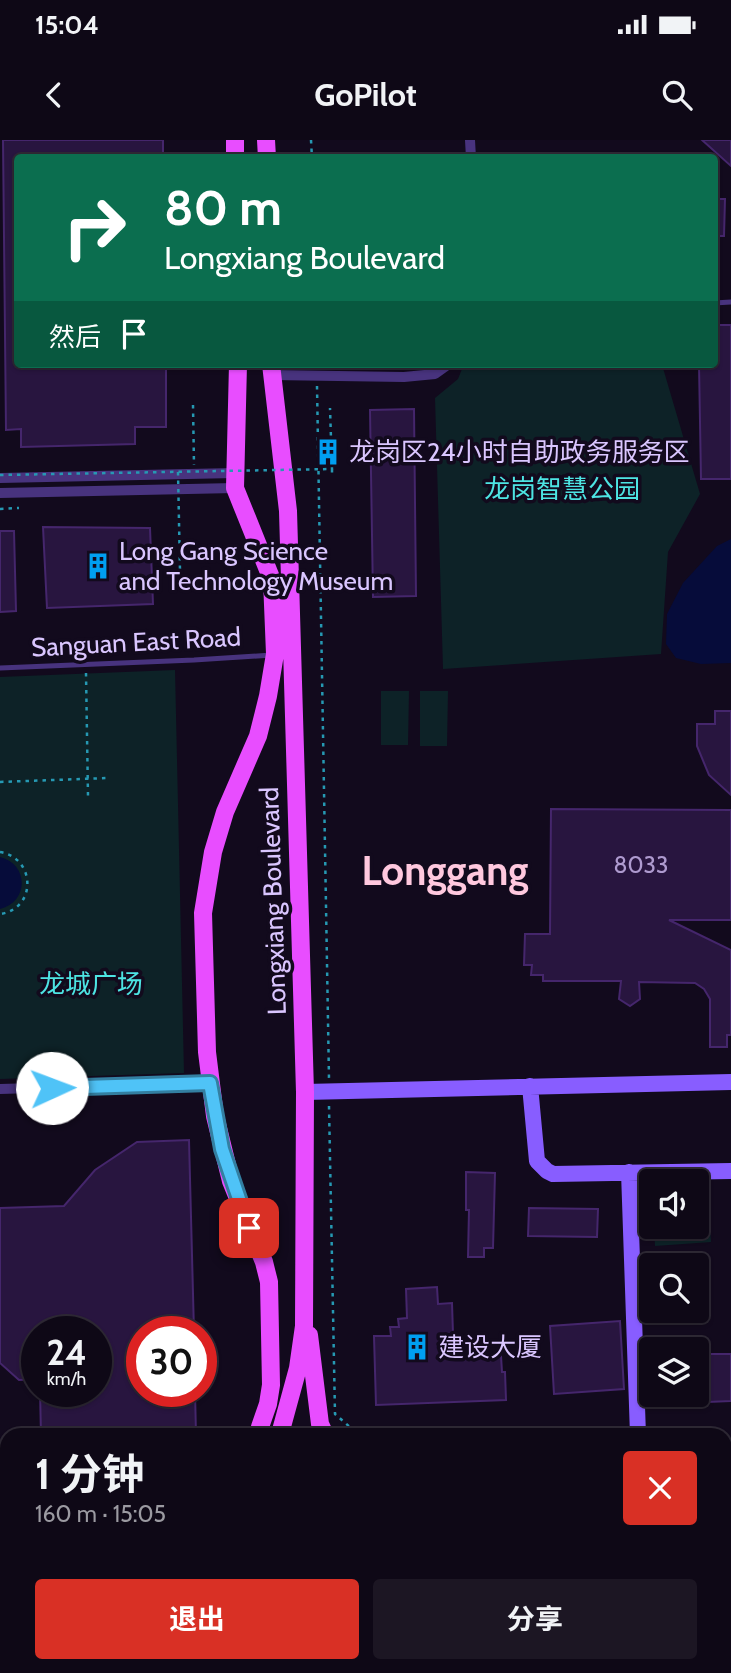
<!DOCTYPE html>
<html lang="zh">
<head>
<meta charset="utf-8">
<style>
	:root { --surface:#0e0816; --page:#1c1623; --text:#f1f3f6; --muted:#9b9aa1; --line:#2e2935; --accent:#d93025 }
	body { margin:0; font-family:Cabin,"Noto Sans SC",sans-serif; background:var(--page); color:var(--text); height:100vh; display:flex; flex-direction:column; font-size:26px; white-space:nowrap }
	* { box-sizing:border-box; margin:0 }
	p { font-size:23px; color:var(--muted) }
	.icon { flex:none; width:38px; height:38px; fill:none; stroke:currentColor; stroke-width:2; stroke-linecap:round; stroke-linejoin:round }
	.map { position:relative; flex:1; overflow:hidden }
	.sheet { position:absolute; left:0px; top:1288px; width:732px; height:245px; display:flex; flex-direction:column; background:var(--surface); border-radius:21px 21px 0 0; box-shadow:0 2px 5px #0004,0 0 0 2px var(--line) }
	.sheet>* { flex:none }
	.top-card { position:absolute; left:14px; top:14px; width:704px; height:214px; border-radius:7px; box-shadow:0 2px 5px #0004,0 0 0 2px var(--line); background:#0b6e4f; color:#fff; overflow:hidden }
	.tools { position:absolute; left:639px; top:1029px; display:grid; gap:14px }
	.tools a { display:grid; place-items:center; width:70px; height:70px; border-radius:7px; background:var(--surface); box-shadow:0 2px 5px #0004,0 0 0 2px var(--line); font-size:35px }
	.speed { position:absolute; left:21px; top:1176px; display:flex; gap:14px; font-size:35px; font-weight:700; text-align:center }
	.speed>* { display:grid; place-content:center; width:91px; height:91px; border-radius:50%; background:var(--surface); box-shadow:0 2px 5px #0004,0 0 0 2px var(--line); line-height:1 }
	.speed small { font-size:18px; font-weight:400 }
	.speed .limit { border:10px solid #d22; background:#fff; color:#111 }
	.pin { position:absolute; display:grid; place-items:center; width:60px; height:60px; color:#fff; margin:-30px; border-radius:14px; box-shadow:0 4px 10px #0006 }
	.me { position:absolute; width:77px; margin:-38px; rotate:88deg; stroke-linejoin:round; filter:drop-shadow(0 0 5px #0008) }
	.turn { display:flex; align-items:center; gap:24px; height:147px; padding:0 35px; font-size:32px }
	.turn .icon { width:91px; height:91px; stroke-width:2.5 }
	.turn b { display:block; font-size:49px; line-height:60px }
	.then { display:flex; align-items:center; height:66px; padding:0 35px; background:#0003; gap:14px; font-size:26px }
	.round { display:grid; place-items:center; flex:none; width:74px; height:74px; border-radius:7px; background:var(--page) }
	.summary { display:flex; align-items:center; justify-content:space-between; height:119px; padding:0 35px }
	h1 { font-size:42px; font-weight:700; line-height:52px }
	.cta { display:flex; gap:14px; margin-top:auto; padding:14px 35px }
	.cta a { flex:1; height:80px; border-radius:7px; background:var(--accent); color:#fff; font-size:28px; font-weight:700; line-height:80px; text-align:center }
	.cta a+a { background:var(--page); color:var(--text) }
	.status { display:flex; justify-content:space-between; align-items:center; height:49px; padding:0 35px; background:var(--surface); direction:ltr }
	.status svg { height:19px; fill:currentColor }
	header { display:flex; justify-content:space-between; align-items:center; height:91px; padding:0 35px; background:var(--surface); font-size:32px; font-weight:700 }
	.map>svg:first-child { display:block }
	.green { fill:#0d2227 }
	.water { fill:#060c3a }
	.building { fill:#28153f; stroke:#45266c; stroke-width:2 }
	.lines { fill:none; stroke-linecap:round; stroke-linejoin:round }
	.path { stroke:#2699b3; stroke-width:2.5; stroke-dasharray:3.5 5; stroke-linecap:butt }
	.lane { stroke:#48337e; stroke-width:5 }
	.street { stroke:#48337e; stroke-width:10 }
	.secondary { stroke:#885dff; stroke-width:16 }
	.primary { stroke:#e84dff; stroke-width:18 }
	.path-bridge { stroke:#2699b3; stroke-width:2.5; stroke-dasharray:3.5 5; stroke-linecap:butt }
	.route-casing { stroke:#337fa1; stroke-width:18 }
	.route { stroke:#4fc3f7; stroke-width:12 }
	.labels { text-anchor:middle; stroke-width:7; stroke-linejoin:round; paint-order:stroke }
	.number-label { font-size:23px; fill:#ae9acf }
	.poi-label { font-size:26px; fill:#dac6ff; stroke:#120a1d; text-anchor:start }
	.park-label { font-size:26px; fill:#4de4e3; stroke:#120a1d }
	.street-label { font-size:26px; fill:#dac6ff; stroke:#120a1d }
	.town-label { font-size:40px; font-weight:bold; fill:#ffc8de; stroke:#120a1d }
</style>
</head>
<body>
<div class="status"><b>15:04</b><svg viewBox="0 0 49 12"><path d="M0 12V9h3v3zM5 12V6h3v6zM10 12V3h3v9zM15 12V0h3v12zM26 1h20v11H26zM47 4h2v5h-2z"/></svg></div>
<header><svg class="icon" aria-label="back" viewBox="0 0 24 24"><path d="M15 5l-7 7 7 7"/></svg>GoPilot<svg class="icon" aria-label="search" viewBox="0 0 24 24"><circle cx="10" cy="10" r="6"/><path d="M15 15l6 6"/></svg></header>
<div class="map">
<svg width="731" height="1533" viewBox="0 0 731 1533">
	<rect width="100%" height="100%" fill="#120a1d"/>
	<!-- green -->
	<path class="green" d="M464,224H592L594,226L663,228L700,354L668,412L661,514L443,529L435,258L458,239Z
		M175,530L184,933L0,939V537Z
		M381,551H409L408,605H381Z
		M420,551H448L447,606H420Z
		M709,1074L711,1102L655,1106L654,1087H696L697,1075Z"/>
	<!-- water -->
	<path class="water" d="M731,399V523L701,524L676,518L666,504L667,474L683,443L717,406Z
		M0,717C29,724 29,762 0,769Z"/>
	<!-- building -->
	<path class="building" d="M3,0H163V18H18V224H166V287H135V304L21,307V289L6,290Z
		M702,0H731V26Z
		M714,59H725L724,96H714Z
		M714,185H731V339H701L699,224H714Z
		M414,269L416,456L373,457L370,270Z
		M43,387L150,388L153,464L47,468Z
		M0,391H14L16,471L0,472Z
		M715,571H731V655L709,635L697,606V584H715Z
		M551,669L731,670V780H669L731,810V895H727V907H710V859L704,849L695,843L639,842L640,859L630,866L619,859L621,841H543V835H531L532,825H524L525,794H550Z
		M189,1000L194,1192H142V1251H195L196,1295H41L40,1251H96V1192H37V1239L19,1240L0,1223V1068L64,1066L95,1030L137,1002Z
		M466,1032L495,1033L493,1108H484V1117H468L469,1070H466Z
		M529,1068L598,1069L597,1097L528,1096Z
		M437,1147L438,1164L452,1163L453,1194L462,1210L478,1217L501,1216L502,1232H505L506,1260L376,1265L374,1196H391L390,1187H399L398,1179L407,1178L406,1149Z
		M620,1181L624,1249L554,1254L550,1186Z
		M706,1214H731V1261L708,1262L707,1250L696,1240V1216L701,1220Z"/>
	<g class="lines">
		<!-- path -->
		<path class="path" d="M311,0L312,18
			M317,246L329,939
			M193,265L194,325
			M332,329V337
			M0,369L19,368
			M86,533L88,656
			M0,642L108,638
			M0,712C36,718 37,769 0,774
			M329,966L335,1274L359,1295
			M724,1368H731"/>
		<!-- lane -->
		<path class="lane" d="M714,163L731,162
			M0,528L194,520L272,515
			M0,1311L7,1317
			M369,1526L370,1533
			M606,1526L607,1533
			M642,1526V1533"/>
		<!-- street -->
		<path class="street" d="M470,0L471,18
			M271,235L404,237L435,234L449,224
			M0,338L235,333
			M0,353L235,348
			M0,949L210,943"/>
		<!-- secondary -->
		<path class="secondary" d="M530,946L537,1021L547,1031L553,1034L731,1031
			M305,952L731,942
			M629,1032L638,1295
			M724,1323H731
			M724,1337H731
			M0,1344L7,1336
			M0,1365L7,1357"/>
		<!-- primary -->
		<path class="primary" d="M235,0V18
			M266,0L267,18
			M238,224L235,348L272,440L275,514L268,556L258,596L225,672L213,712L203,773L207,912L215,976L231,1041L264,1122L269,1142L271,1245L268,1264L260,1287
			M271,224L288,371L305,952L304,1186L298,1228L280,1294
			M309,1195L320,1284L325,1295
			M246,1526V1533
			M270,1526L271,1533"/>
		<!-- path-bridge -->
		<path class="path-bridge" d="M178,332L180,431
			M0,335L332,329L330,268"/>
	</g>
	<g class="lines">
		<!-- route casing -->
		<g class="route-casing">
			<path id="route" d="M52,948L210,943L222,1009L249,1088"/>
		</g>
		<!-- route -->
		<use href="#route" class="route"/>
	</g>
	<!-- icons -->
	<defs>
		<g id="building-bare" transform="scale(2.1)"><path d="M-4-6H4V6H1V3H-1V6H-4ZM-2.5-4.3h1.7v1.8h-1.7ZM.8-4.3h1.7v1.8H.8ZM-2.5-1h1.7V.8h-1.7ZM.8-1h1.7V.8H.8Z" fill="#009ff1" stroke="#120a1d" stroke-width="2.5" paint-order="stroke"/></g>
	</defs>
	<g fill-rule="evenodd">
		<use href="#building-bare" x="328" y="312"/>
		<use href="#building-bare" x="98" y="426"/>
		<use href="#building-bare" x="417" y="1207"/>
	</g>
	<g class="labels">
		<!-- number labels -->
		<g class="number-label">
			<text x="641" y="733">8033</text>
		</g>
		<!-- poi labels -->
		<g class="poi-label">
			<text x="349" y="321">龙岗区24小时自助政务服务区</text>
			<text x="119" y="420">Long Gang Science<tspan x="119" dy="30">and Technology Museum</tspan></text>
			<text x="438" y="1216">建设大厦</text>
		</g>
		<!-- park labels -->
		<g class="park-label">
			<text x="562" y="358">龙岗智慧公园</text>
			<text x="91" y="853">龙城广场</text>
		</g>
		<!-- street labels -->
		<g class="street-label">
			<text transform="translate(136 502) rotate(-3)" y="9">Sanguan East Road</text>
			<text transform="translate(273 761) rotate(-92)" y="9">Longxiang Boulevard</text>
		</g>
		<!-- town labels -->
		<g class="town-label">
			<text x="445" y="745">Longgang</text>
		</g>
	</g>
</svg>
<div class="tools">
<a><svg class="icon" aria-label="sound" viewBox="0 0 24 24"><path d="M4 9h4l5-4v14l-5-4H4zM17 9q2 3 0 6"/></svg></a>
<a><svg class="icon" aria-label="search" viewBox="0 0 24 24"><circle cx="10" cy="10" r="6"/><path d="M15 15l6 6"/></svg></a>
<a><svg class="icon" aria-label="layers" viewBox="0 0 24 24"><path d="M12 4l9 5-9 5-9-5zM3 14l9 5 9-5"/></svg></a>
</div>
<div class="speed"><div>24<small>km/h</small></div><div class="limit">30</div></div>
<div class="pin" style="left:249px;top:1088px;background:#d93025"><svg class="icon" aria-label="arrive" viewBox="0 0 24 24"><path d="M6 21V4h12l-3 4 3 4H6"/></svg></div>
<svg class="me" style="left:52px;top:948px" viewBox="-20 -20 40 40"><circle r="19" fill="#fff"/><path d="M0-13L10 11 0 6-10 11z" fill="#4fc3f7"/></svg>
<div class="top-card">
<div class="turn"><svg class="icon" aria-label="right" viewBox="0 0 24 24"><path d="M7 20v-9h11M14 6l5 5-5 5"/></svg><div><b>80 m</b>Longxiang Boulevard</div></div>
<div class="then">然后<svg class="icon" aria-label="arrive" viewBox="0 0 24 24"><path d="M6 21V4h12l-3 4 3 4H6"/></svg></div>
</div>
<section class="sheet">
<div class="summary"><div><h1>1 分钟</h1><p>160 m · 15:05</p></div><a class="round" style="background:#d93025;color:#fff"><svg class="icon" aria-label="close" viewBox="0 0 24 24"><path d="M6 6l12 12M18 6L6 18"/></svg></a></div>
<div class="cta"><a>退出</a><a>分享</a></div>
</section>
</div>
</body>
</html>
